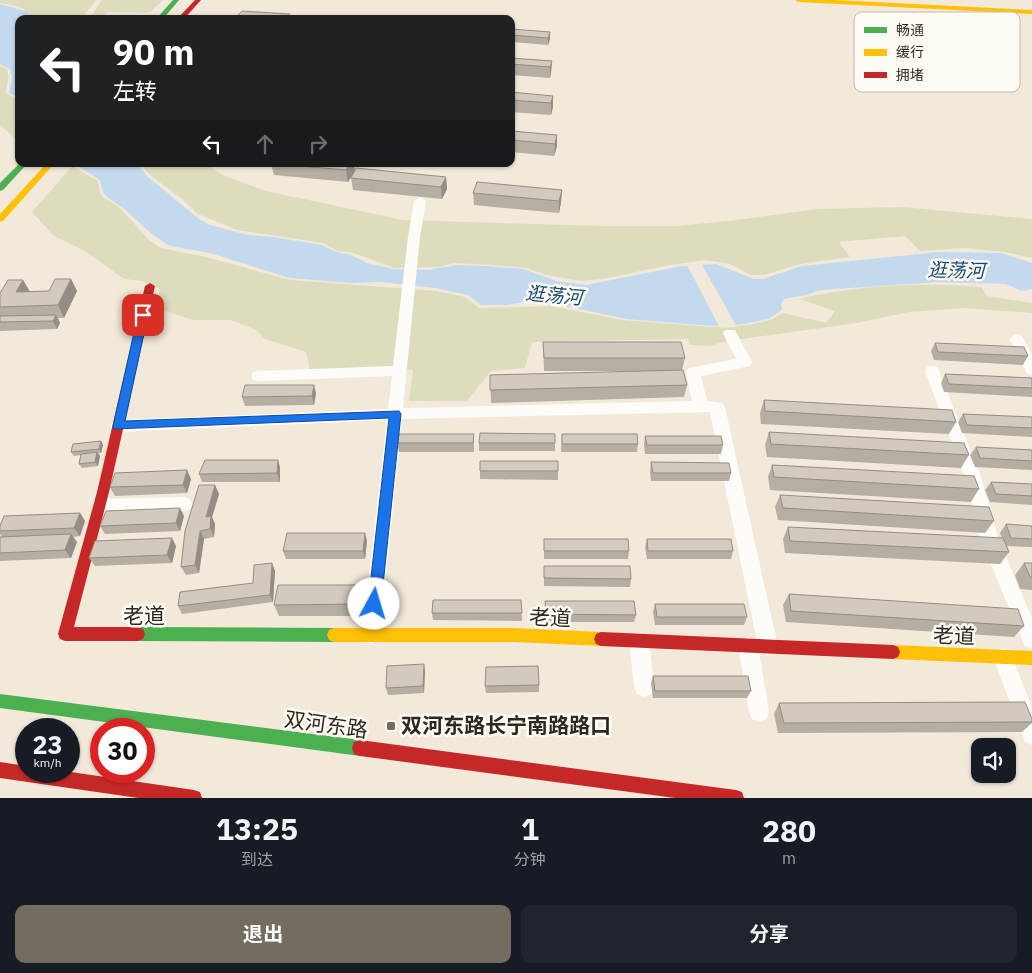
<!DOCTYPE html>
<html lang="zh">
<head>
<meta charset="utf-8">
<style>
	:root { --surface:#171b24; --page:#20242c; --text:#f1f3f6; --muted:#9ea1a6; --accent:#736c60 }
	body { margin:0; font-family:"IBM Plex Sans","Noto Sans SC",sans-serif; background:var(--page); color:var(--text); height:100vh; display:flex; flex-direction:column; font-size:19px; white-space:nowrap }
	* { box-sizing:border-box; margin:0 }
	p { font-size:16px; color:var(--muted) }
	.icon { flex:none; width:28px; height:28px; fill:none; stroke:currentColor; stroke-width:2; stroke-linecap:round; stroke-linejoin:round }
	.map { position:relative; height:798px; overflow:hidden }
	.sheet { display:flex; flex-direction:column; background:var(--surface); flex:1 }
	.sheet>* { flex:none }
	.guide { position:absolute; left:15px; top:15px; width:500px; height:152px; border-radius:10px; box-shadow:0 1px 4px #0004; background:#202124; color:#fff; overflow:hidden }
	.fabs { position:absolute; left:971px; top:738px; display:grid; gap:10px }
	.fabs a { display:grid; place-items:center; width:45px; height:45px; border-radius:10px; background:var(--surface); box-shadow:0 1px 4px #0004; font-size:25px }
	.speed { position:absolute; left:15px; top:718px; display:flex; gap:10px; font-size:25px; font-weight:700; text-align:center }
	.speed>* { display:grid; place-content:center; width:65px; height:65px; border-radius:50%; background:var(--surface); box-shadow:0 1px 4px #0004; line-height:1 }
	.speed small { font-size:12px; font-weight:400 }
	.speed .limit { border:8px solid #d22; background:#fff; color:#111 }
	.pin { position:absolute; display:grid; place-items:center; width:42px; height:42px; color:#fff; margin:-21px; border-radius:10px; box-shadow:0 2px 8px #0006 }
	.me { position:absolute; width:55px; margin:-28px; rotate:6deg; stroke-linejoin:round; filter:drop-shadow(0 0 4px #0008) }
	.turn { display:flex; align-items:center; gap:18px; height:105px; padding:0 15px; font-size:22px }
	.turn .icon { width:65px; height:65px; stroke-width:2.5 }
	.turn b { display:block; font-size:35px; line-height:42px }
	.lanes { display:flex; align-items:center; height:48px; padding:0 15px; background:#0003; justify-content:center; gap:25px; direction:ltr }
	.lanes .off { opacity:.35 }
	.eta { display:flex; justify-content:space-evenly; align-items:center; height:85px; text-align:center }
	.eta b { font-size:30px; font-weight:700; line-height:35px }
	.primary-button { display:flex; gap:10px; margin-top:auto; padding:10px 15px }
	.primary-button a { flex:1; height:58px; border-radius:10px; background:var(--accent); color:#fff; font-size:20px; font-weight:700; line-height:58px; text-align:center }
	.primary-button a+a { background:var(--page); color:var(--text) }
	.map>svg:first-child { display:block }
	.green { fill:#ddddbe }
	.water { fill:#c3daee }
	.pier { fill:#f2e9da }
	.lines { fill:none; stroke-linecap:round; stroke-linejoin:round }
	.street { fill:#fdfcf9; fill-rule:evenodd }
	.fast { fill:#4caf50; fill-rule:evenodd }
	.slow { fill:#ffc107; fill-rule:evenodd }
	.jam { fill:#c62828; fill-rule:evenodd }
	.wall { fill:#b5aea3 }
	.shaded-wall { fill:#938d85 }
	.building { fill:#d2cabe; stroke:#938d85 }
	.route { fill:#1a73e8; stroke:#114b97 }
	.poi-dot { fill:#736c60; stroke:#fefbf5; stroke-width:2 }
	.labels { text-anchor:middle; stroke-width:5; stroke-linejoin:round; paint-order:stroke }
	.water-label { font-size:19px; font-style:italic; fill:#134b75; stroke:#fefbf5 }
	.near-street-label { font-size:21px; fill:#2f281e; stroke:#fefbf5 }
	.near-poi-label { font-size:21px; font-weight:bold; fill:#2f281e; stroke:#fefbf5; text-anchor:start }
	.key { fill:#fefbf5; stroke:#c0bcb4; stroke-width:1 }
	.key-label { font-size:14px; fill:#2f281e }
</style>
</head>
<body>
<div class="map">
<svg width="1032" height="798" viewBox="0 0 1032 798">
	<rect width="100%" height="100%" fill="#f2e9da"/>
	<!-- green -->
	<path class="green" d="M0,0H96L83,17L33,19C26,6 13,5 0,3Z
		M102,0H163L151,11L146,13L108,12L99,19H89Z
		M0,66L7,69L9,77L5,93L19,100V142L0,125Z
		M74,164L75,168L98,181L100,193L104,198L120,208L148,239L161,248L206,257L290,280L436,291L465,297L479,308L550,306L622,320L713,327L749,325L771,320L783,313L826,323L835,311L799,299C853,285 926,282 981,287L987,296L1032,303V313L964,308L909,312L857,323L727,341L709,346L689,345L688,339L532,342L525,368L491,371L467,401H409L413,370L310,371L306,352L265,339L255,329L230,320H193L156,308L160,289L142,281L124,279L85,251L54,236L32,212Z
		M140,164H205L223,175L266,191L403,220L602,226H677L737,220L817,209L902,207L1032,219V258L1005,252L965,248L920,251L905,236L839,242L850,257L800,264L764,275H751L730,264L706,260L669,265L603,279L581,281L547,275L526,268L493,265L453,263L440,267L395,268L351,252L337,251L324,243L237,230L198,214L182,199L150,175Z"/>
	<!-- water -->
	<path class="water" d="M0,4L29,12L30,19H19V97L9,93L12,77L10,69L0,64Z
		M77,164H137L148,177L199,219L210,225L248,235L273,237L322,245L336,252L351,255L367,263L393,269L428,270L456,265L484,266L523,269L557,281L586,285L682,266L716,264L754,279H763L802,266L939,252L1001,253L1032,263V289L1022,291L1005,284L940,282L820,290L806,295L784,299L781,304L782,310L768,319L744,324L712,326L626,319L551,303L523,302L508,305H481L468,295L435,288L381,282L351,283L290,278L210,253L170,246L153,235L123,208L107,197L103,192L100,180L79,167Z"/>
	<!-- pier -->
	<path class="pier" d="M686,263H701L737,327L720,328Z"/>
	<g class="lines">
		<!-- street -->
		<path class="street" d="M420,197L426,201L420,237L403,408L692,401L686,372L688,368L736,359L723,333L725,330H735L752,362L750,366L701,376L707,401L722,403L725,407L778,647L775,653L768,656L761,653L758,647L710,412L402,419L380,635L378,641L371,644L364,641L362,635L387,420L118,432L113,430L110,426L113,422L118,420L388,409L392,376L258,381L253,380L251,376L253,372L258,371L393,366L408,237L414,201Z
			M1017,334L1022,336L1032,355V375L1027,374L1010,339L1012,336Z
			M932,366L937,367L939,371L981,477L999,541L1032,618V649L1025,646L981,541L965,477L925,371L927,367Z
			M184,497L190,499L192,504L190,509L184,511L100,513L94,511L92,506L94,501L100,499Z
			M639,632L646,635L649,641L654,687L651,694L644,697L637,694L634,687L629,641L632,635Z
			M748,637L755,640L758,646L769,712L766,719L759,722L752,719L749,712L738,646L741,640Z
			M1003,648L1010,651L1032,708V745L1025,742L993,657L996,651Z"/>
		<!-- fast -->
		<path class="fast" d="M173,0H179L163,19H156Z
			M19,164H27L3,190L0,191V183Z
			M138,627L334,628L339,630L341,635L339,640L334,642L138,641L133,639L131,634L133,629Z
			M0,694L360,740L366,742L368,748L366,754L360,756L0,708Z"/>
		<!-- slow -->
		<path class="slow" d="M795,0H835L1032,10V14L798,2Z
			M46,164H54L3,221L0,222V214Z
			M334,628H513L601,632L606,634L608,639L606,644L601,646L513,642H334L329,640L327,635L329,630Z
			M893,645L1032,651V665L893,659L888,657L886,652L888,647Z"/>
		<!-- jam -->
		<path class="jam" d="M195,0H201L184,19H177Z
			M150,283L155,286L109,492L74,627H138L143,629L145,634L143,639L138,641H65L60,639L58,634L97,492L145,286Z
			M601,632L893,645L898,647L900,652L898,657L893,659L601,646L596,644L594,639L596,634Z
			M360,740L736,790L742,792L744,798H675L360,756L354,754L352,748L354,742Z
			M0,762L26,766V771H64L194,790L200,792L202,798H138L0,778Z"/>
	</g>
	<!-- wall -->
	<path class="wall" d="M511,29L550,32V39L548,45L511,42Z
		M511,58L552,61L551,72L550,78L511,75Z
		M511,92L553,96V107L551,115L511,112Z
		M511,131L557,135V146L554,156L511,152Z
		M271,164H354L355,171L348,182L274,175Z
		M446,177L447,189L442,199L353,190L351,178Z
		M562,190L561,202L559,213L474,205L473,193Z
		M71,279L77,291L64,318H58L60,323L57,329L0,331V293L23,280L30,292L49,291Z
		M543,342L685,358L682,370L687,385L684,397L491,403L490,375L650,371H544Z
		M935,343L1028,356L1023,365L934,360L931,351Z
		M945,374L1032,378V397L944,392L941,383Z
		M316,393L314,405L245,406L242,397Z
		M764,400L956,422L949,434L761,424L760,413Z
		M963,414L1032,417V437L962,433L958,422Z
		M769,432L969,455L961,468L767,457L765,445Z
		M474,434V452H399L397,443Z
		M562,434L638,444L637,452H561Z
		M645,436L723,445L721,454H645L644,444Z
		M101,441L103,445L101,453H98L100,456L98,466L82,468L79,464L81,455L74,456L71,452Z
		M479,443H555V451H479Z
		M976,447L1032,450V470L975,467L970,455Z
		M278,460L280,468V482H202L199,474Z
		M651,462L731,473L729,481H651L650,471Z
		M772,465L979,489L971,502L770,490L768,477Z
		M480,471H558V480L480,479Z
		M191,479L187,493L115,496L110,487Z
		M991,482L1032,484V505L990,502L985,490Z
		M215,485L219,494L212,517L215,524L214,537L204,539L199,573L186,575L181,567Z
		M780,495L994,521L985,533L778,520L775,507Z
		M80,513L85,521L80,536L73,537L77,542L71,558L0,561V537H2L0,534V526Z
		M184,516L180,531L105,534L100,526Z
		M1006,524L1032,526V547L1006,546L1009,552L1000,564L785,553L783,539L788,527L1002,538L1000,533Z
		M544,539L629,551L628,559H544Z
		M647,539L733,551L731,559H647L645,547Z
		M367,541L365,559H286L283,551Z
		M176,546L172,563L95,566L89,558Z
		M1024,563H1032V590L1020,589L1015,575Z
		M544,566L631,579L630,587L544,586Z
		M275,571L273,602L182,614L178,606L253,583Z
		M361,585L364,596L362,616H279L274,605Z
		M789,594L1024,626L1014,637L786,622L783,605Z
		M521,600L522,621L433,620L432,613Z
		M545,601L636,615L634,622H545Z
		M655,604L747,617L744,625H655L653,612Z
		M425,671L424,693L388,695L386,688Z
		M653,676L751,691L747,698H653L651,683Z
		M539,685V692L486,693L485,686Z
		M779,703L1032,719V723L1022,732L778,733L774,714Z"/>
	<!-- shaded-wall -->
	<path class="shaded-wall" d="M290,14L291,19H286Z
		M550,32V39L548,45V38Z
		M552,61L551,72L550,78V67Z
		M553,96V107L551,115V103Z
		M557,135V146L554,156L555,144Z
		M350,164H354L355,171L348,182L346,170Z
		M446,177L447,189L442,199L441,187Z
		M562,190L561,202L559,213V201Z
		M71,279L77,291L64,318L58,305Z
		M23,280L30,292H16Z
		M56,315L60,323L57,329L53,321Z
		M314,385L316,393L314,405L312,396Z
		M101,441L103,445L101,453L99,449Z
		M97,452L100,456L98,466L95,462Z
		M278,460L280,468V482L277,473Z
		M187,470L191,479L187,493L183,485Z
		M215,485L219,494L212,517L215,524L214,537L206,517Z
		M180,508L184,516L180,531L176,523Z
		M80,513L85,521L80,536L74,528Z
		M200,531L204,539L199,573L195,565Z
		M365,533L367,541L365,559L363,551Z
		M71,534L77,542L71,558L65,550Z
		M172,538L176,546L172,563L167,555Z
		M272,563L275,571L273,602L270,595Z
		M361,585L364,596L362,616L358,604Z
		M424,664L425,671L424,693L423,686Z"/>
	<!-- building -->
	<path class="building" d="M242,11L290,14L286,19L235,18Z
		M325,17L346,19H324Z
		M511,29L550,32L548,38L511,35Z
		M511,58L552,61L550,67L511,64Z
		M511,92L553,96L551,103L511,100Z
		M511,131L557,135L555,144L511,140Z
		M277,164H350L346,170Z
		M356,168L446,177L441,187L351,178Z
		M477,182L562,190L559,201L473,193Z
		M55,279H71L58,305L0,307V293L8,280H23L16,292L49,291Z
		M56,315L53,321L0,322V316Z
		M543,342H681L685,358H544Z
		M935,343L1024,347L1028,356L938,352Z
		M683,370L687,385L490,390V375Z
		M945,374L1032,378V388L949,384Z
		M245,385H314L312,396L242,397Z
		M764,400L952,410L956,422L765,411Z
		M963,414L1032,417V428L967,425Z
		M769,432L964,443L969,455L771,444Z
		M480,433L555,434V443H479Z
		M399,434H474L473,443H397Z
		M562,434H637L638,444H562Z
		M645,436H721L723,445H647Z
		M101,441L99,449L71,452L73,444Z
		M976,447L1032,450V461L980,458Z
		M97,452L95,462L79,464L81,454Z
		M205,460H278L277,473L199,474Z
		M480,461H558V471H480Z
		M651,462L729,463L731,473H653Z
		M772,465L974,476L979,489L774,477Z
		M187,470L183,485L110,487L115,473Z
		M991,482L1032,484V496L996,494Z
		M199,485H215L206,517L211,516L210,529L200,531L195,565L181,567L185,531Z
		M780,495L989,507L994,521L783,508Z
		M180,508L176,523L100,526L106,511Z
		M80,513L74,528L0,531V526L4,516Z
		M1006,524L1032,526V539L1011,538Z
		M788,527L1003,538L1009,552L790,541Z
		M287,533H365L363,551H283Z
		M71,534L65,550L0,553V537Z
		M172,538L167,555L89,558L95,541Z
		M544,539H628L629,551H544Z
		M647,539H731L733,551H648Z
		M272,563L270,595L178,606L180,592L253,583L254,565Z
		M1024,563H1032V578L1030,577Z
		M544,566H630L631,579L544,578Z
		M278,585H361L358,604L274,605Z
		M789,594L1018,609L1024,626L791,611Z
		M433,600H521L522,613H432Z
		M545,601H634L636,615L546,614Z
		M655,604H744L747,617H657Z
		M424,664L423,686L386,688L387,666Z
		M538,666L539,685L485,686L486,667Z
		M653,676H748L751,691H655Z
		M1025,702L1032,719V722L784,723L779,703Z"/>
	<!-- route -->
	<path class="route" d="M143,311L148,315L125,421L399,411L401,414L381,604L379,609L374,611L370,609L368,604L389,418L114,429L113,426L138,315Z"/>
	<!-- markers -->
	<rect class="poi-dot" x="386" y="721" width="10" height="10" rx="2.5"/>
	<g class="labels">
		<!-- water labels -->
		<g class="water-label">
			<text transform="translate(956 270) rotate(1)" y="7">逛荡河</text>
			<text transform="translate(554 295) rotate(5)" y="7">逛荡河</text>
		</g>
		<!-- near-street labels -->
		<g class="near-street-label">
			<text x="144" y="623">老道</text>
			<text transform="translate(550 618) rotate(3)" y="7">老道</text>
			<text transform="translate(954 636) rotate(2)" y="7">老道</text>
			<text transform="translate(326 725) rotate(8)" y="7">双河东路</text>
		</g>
		<!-- near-poi labels -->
		<g class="near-poi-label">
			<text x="401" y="733">双河东路长宁南路路口</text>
		</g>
	</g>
	<!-- legend -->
	<rect x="854" y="12" width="166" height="80" rx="8" class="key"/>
	<rect x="864" y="27" width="23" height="6" fill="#4caf50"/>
	<rect x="864" y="49" width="23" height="7" fill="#ffc107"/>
	<rect x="864" y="72" width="23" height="6" fill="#c62828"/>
	<g class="key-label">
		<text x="896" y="35">畅通</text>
		<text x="896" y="57">缓行</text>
		<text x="896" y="80">拥堵</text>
	</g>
</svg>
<div class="fabs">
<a><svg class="icon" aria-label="sound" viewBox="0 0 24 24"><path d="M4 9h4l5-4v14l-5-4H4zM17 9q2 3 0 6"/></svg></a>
</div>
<div class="speed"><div>23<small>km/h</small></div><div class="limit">30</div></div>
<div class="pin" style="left:143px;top:315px;background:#d93025"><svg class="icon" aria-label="arrive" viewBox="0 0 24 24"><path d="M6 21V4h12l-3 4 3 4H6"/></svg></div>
<svg class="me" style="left:374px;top:604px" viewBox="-20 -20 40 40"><circle r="19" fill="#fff"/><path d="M0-13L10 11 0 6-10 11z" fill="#1a73e8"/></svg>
<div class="guide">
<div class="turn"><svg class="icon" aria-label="left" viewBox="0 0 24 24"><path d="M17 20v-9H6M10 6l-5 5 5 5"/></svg><div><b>90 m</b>左转</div></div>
<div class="lanes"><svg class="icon" aria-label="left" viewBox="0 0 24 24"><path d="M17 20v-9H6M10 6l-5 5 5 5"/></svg><svg class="icon off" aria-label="ahead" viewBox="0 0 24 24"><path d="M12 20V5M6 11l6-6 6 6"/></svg><svg class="icon off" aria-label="right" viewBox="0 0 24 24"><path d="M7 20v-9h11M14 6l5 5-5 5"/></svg></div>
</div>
</div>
<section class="sheet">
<div class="eta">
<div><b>13:25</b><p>到达</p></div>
<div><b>1</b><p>分钟</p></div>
<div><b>280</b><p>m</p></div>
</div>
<div class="primary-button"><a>退出</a><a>分享</a></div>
</section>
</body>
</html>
